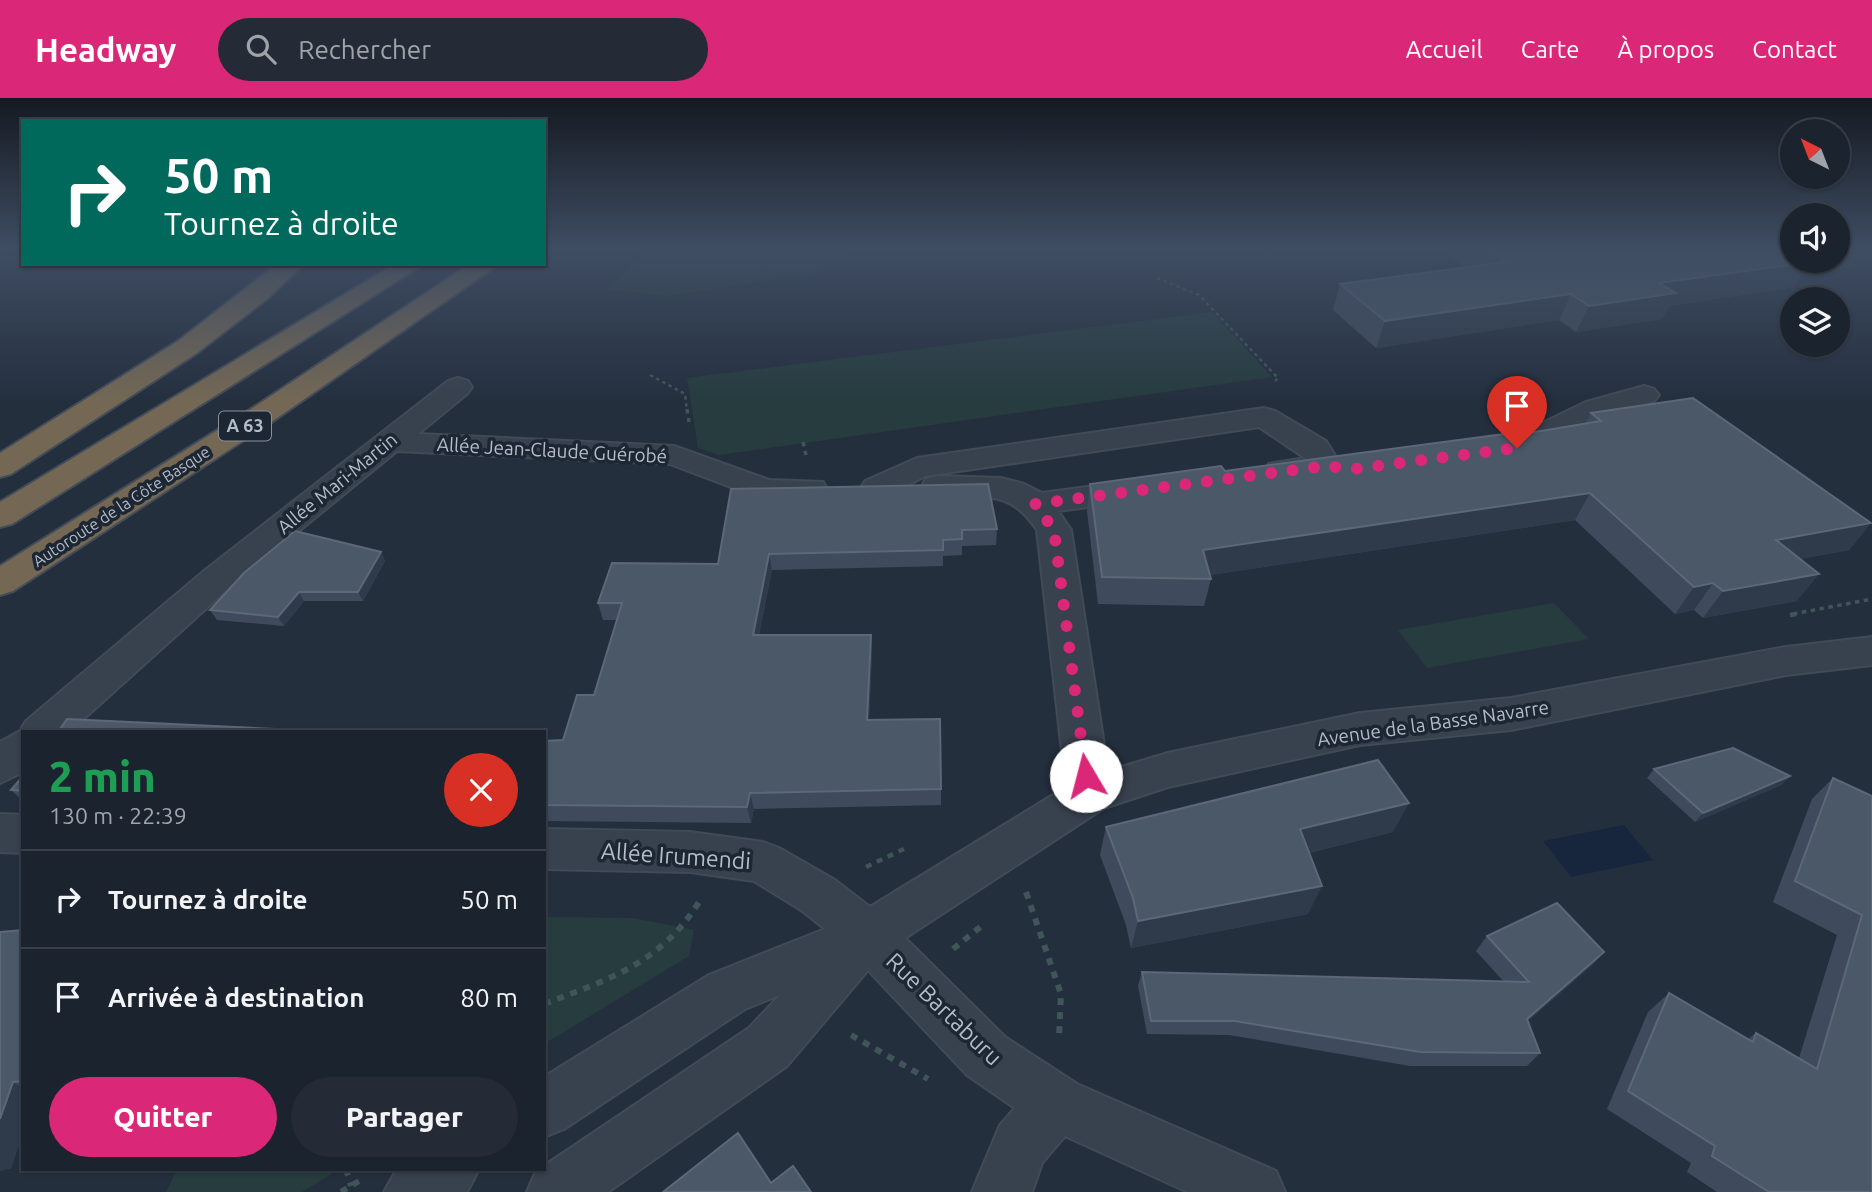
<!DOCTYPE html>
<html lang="fr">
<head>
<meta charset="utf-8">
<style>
	:root { --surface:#1b232e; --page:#242b36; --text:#f1f3f6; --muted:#a0a4aa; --line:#39404a; --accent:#db2777 }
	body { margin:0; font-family:Ubuntu,sans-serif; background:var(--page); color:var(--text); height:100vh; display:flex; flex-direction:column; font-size:26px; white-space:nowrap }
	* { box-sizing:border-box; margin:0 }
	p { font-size:23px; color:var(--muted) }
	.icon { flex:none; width:38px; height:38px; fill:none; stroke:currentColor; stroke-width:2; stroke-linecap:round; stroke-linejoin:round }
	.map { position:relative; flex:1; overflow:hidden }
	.sheet { position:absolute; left:21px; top:632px; width:525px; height:441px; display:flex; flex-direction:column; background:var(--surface); border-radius:0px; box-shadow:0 2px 5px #0004,0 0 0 2px var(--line) }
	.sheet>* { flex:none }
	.top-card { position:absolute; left:21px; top:21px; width:525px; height:147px; border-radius:0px; box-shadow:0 2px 5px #0004,0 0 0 2px var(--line); background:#00695c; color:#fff; overflow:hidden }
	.needle { width:46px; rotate:318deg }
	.tools { position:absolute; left:1780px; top:21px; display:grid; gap:14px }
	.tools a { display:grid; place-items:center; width:70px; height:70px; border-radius:50%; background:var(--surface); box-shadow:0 2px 5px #0004,0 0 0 2px var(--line); font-size:35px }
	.pin { position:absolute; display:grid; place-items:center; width:60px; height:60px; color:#fff; margin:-72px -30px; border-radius:50% 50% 50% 0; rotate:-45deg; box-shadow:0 0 7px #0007 }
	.pin .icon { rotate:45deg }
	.me { position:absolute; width:77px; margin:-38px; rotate:352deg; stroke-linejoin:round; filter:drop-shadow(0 0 5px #0008) }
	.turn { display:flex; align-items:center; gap:24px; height:147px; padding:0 28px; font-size:32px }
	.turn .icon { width:91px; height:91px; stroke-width:2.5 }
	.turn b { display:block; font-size:49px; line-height:60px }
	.round { display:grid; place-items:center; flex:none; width:74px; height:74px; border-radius:37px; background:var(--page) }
	.summary { display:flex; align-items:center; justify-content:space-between; height:119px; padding:0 28px }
	h1 { font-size:42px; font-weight:800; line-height:52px; color:#1e9e55 }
	.button { display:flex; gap:14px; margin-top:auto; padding:14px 28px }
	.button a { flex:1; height:80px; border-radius:42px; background:var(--accent); color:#fff; font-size:28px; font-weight:800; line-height:80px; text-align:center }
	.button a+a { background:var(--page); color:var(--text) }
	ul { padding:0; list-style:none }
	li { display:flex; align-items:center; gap:21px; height:98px; padding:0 28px; border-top:2px solid var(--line) }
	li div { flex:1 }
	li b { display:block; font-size:26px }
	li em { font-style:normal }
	header { display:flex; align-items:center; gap:42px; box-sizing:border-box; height:98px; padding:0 35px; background:var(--accent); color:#fff }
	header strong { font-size:33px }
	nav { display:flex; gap:38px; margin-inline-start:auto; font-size:24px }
	.search { width:490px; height:63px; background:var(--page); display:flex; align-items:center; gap:18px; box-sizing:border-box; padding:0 24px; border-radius:38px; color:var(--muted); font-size:26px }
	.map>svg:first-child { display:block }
	.green { fill:#263c3f }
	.water { fill:#17263c }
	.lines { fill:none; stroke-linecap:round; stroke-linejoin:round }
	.minor-casing { stroke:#414a57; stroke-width:4 }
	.highway-casing { stroke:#434c59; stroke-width:4 }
	.path-far3 { stroke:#3f5557; stroke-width:2.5; stroke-dasharray:3.5 3.5; stroke-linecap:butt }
	.path-far2 { stroke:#3f5557; stroke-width:3.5; stroke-dasharray:4.5 4.5; stroke-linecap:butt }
	.path-far1 { stroke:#3f5557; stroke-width:4.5; stroke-dasharray:6 6; stroke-linecap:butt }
	.path { stroke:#3f5557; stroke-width:6; stroke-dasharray:7 7; stroke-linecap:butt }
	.minor { fill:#38414e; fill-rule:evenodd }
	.highway { fill:#746855; fill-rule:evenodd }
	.wall { fill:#3f4b5c }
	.shaded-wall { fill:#2f3b4b }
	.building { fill:#4b5868; stroke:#5c6777; stroke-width:2 }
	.route { stroke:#db2777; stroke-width:12; stroke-dasharray:0 21.6 }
	.labels { text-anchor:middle; stroke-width:7; stroke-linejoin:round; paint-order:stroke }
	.far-street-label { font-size:16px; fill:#b4bcc9; stroke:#1d2633 }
	.shield { fill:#1d2633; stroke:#878f9c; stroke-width:2 }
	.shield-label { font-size:18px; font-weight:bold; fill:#b4bcc9 }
	.street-label { font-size:19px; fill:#b4bcc9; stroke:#1d2633 }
	.near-street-label { font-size:23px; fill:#b4bcc9; stroke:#1d2633 }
</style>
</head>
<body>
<header>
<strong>Headway</strong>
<div class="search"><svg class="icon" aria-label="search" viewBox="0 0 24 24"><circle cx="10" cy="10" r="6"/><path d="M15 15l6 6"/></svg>Rechercher</div>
<nav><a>Accueil</a><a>Carte</a><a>À propos</a><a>Contact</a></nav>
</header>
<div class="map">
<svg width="1872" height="1094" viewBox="0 0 1872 1094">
	<rect width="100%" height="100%" fill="#242f3e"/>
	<!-- green -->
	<path class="green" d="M651,150H856L818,175L667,198L608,191Z
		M1838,150H1872V167L1847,170L1823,163H1838Z
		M1212,214L1272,279L719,357L698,350L687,280Z
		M1554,505L1589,541L1427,570L1398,532Z
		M544,819L633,820L694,832L689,858L544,946Z
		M177,1071H340L302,1094H166Z"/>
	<!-- water -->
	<path class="water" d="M1624,727L1653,762L1571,779L1543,743Z"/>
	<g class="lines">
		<!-- minor casing -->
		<g class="minor-casing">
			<path id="minor" d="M458,280L468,283L472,289L468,295L418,336L674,348L769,382L823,384L827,391L823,398L765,402L670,366L397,353L230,489L69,634H23V674L0,685V644L20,633L26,623L204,473L448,283Z
				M1644,288L1654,291L1659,297L1654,303L1599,320L1527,357L1516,359L1505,357L1500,350L1505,343L1586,304Z
				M1264,310L1275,313L1326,343L1341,367L1336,374L1280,383L1269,380L1264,373L1269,366L1305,360L1259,329L925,378L889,397L877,400L865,397L861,390L865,383L917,360Z
				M938,378L1001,380L1024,386L1042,395L1140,382L1152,385L1156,392L1152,399L1140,402L1058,413L1071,432L1108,673L1168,655L1360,615L1511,600L1786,549L1872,539V567L1786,577L1511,632L1360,647L1168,689L1104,710L905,840L1005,939L1077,986L1276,1073L1285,1094H1188L1065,1038L1042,1065L1032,1094H972L1000,1027L1015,1010L967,977L868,872L787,968L608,1094H527L536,1073L544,1071V1068L749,930L780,897L745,911L564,1031L544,1039V979L709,877L825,831L801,812L754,783L690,774L544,771V731L690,734L763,744L779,750L835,782L870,809L1066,689L1037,432C1004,382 974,407 926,395L922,388L926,381Z
				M0,716L23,717V755L0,754Z
				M397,1071H479L467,1094H384Z"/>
		</g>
		<!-- highway casing -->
		<g class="highway-casing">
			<path id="highway" d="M277,166H304L267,201L197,255L11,376L0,379V355L178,243Z
				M395,166H424L12,426L0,429V404Z
				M470,166H499L270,325L13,493L0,497V468L248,313Z"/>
		</g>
		<!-- path-far3 -->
		<path class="path-far3" d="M1157,180L1199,197L1278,280L1275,283
			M650,277L685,296L687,313"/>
		<!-- path-far2 -->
		<path class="path-far2" d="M687,311L689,324
			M803,344L806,357
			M1793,516L1872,501"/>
		<!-- path-far1 -->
		<path class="path-far1" d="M1790,517L1802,515
			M866,769L908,749"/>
		<!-- path -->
		<path class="path" d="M1026,794L1061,896L1059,940
			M953,851L984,826
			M544,906C609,881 660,866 699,804
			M851,937L928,981
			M346,1071L351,1088
			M341,1094L359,1083"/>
		<!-- minor -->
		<use href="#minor" class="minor"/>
		<!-- highway -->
		<use href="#highway" class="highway"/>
	</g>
	<!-- wall -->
	<path class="wall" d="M1450,150H1782L1794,189L1669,208L1662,221L1576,234L1559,222L1376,250L1333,212L1340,186L1466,169L1447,157Z
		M1591,315L1871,425L1849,452L1800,461L1797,503L1703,520L1694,512L1675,516L1575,422L1210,477L1211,481L1204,508L1098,506L1087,413L1090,386L1225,373L1529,335L1585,326Z
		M731,391L997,431L996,447L962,448V457L943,458V468L772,472L759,537H871L872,554L869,622L941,691V707L754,711L751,725L544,723V643L563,642L594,597L617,522H603L598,505L718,466Z
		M381,454L385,463L363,503H304L284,528L217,522L210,512Z
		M1654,671L1790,678L1781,687L1695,724L1647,680Z
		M23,678V703L11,692Z
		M1833,680L1872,698V1094H1717L1687,1074L1691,1065L1607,1011L1648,914L1669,895L1748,941L1756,935L1799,960L1837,837L1773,804L1812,701Z
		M1106,729L1393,734L1309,755L1308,816L1131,850L1126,827L1100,757Z
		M23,832V1034L11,1070L0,1073V834Z
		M1487,838L1604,854L1591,868L1528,923L1540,955L1527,968H1410L1229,937L1147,936L1138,888L1142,874L1504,884L1476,853Z"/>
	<!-- shaded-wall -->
	<path class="shaded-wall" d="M1810,164L1794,189L1669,208L1662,221L1576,234L1589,208L1659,185Z
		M1571,196L1559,222L1376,250L1385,223Z
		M1590,395L1575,422L1197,479L1203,452Z
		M1871,425L1849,452L1756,469L1776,442Z
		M381,454L385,463L363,503L358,494Z
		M769,456L772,472L756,553L753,537Z
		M1819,476L1797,503L1703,520L1723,493Z
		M1713,485L1694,512L1675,516L1694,489Z
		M299,494L304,503L284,528L278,519Z
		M871,537L872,554L868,639L867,622Z
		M1790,678L1781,687L1695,724L1703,715Z
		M750,695L754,711L751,725L747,709Z
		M1409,705L1393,734L1288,760L1300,731Z
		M1322,788L1308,816L1131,850L1138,823Z
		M1604,854L1591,868L1514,935L1527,921Z
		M13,984L23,990V1034L11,1070L0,1073V1021Z"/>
	<!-- building -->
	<path class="building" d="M1484,150H1782L1792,155V163L1810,164L1659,185L1676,195L1589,208L1571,196L1385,223L1340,186L1506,164Z
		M1693,300L1871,425L1776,442L1819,476L1723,493L1713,485L1694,489L1590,395L1203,452L1211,481L1102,479L1090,386L1221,368L1225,373L1519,334L1529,335L1601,323L1591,315Z
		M988,386L997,431L962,432V441L943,442V452L769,456L753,537H871L867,622L940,621L941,691L750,695L747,709L544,707V643L563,642L577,597H594L622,505H598L612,465L718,466L731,391Z
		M295,433L381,454L358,494H299L278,519L210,512L244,475Z
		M67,621L339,634H58Z
		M1733,650L1790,678L1703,715L1654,671Z
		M1378,662L1409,705L1300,731L1322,788L1138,823L1133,800L1106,729Z
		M23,678V693L11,692Z
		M1833,680L1872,698V1094H1769L1712,1058L1715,1048L1628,993L1669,895L1753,944L1756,935L1817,971L1862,817L1795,783Z
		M1557,805L1604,854L1527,921L1540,955L1420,954L1235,923H1151L1142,874L1529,884L1487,838Z
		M23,832V983L13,984L0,1021V834Z
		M738,1035L771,1085L793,1068L811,1094H663Z"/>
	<!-- sky -->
	<linearGradient id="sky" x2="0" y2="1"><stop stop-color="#141a22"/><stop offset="0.5" stop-color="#3f4d63"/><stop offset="1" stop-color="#3f4d63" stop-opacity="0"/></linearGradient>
	<rect width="1872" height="303" fill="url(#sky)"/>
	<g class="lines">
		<!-- route -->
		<path class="route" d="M1086,678L1054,432L1035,406L1325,368L1354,371L1517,350"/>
	</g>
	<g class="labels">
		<!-- far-street labels -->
		<g class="far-street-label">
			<text transform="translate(121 408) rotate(-33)" y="6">Autoroute de la Côte Basque</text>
		</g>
		<!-- shield labels -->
		<rect class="shield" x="219" y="313.5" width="52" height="29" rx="5"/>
		<g class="shield-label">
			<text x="245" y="334">A 63</text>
		</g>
		<!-- street labels -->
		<g class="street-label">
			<text transform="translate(552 352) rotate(3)" y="7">Allée Jean-Claude Guérobé</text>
			<text transform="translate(337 385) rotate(-39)" y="7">Allée Mari-Martin</text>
			<text transform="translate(1433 625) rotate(-8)" y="7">Avenue de la Basse Navarre</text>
		</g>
		<!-- near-street labels -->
		<g class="near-street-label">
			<text transform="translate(676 758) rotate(4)" y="8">Allée Irumendi</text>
			<text transform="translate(944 911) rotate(44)" y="8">Rue Bartaburu</text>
		</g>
	</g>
</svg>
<div class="tools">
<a><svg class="needle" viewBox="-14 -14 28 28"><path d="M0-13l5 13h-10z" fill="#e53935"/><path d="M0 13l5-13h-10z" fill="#a0a4aa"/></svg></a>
<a><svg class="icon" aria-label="sound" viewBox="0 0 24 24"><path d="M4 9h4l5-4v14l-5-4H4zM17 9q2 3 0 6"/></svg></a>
<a><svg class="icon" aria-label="layers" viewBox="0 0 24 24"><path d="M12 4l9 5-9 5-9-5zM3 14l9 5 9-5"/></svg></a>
</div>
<div class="pin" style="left:1517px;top:350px;background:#d93025"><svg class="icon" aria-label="arrive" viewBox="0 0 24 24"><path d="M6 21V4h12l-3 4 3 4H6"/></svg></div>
<svg class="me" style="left:1086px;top:678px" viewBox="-20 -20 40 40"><circle r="19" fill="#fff"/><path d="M0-13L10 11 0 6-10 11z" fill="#db2777"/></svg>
<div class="top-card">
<div class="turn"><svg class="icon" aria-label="right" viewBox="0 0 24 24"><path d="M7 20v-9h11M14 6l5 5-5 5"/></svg><div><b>50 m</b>Tournez à droite</div></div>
</div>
<section class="sheet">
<div class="summary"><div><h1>2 min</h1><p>130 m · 22:39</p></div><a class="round" style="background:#d93025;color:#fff"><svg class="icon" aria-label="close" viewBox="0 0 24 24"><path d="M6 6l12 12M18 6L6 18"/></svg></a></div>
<ul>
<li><svg class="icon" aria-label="right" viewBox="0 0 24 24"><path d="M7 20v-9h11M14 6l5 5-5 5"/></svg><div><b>Tournez à droite</b></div><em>50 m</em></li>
<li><svg class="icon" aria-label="arrive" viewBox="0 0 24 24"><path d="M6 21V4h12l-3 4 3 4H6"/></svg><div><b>Arrivée à destination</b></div><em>80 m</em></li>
</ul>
<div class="button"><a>Quitter</a><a>Partager</a></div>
</section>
</div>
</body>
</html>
